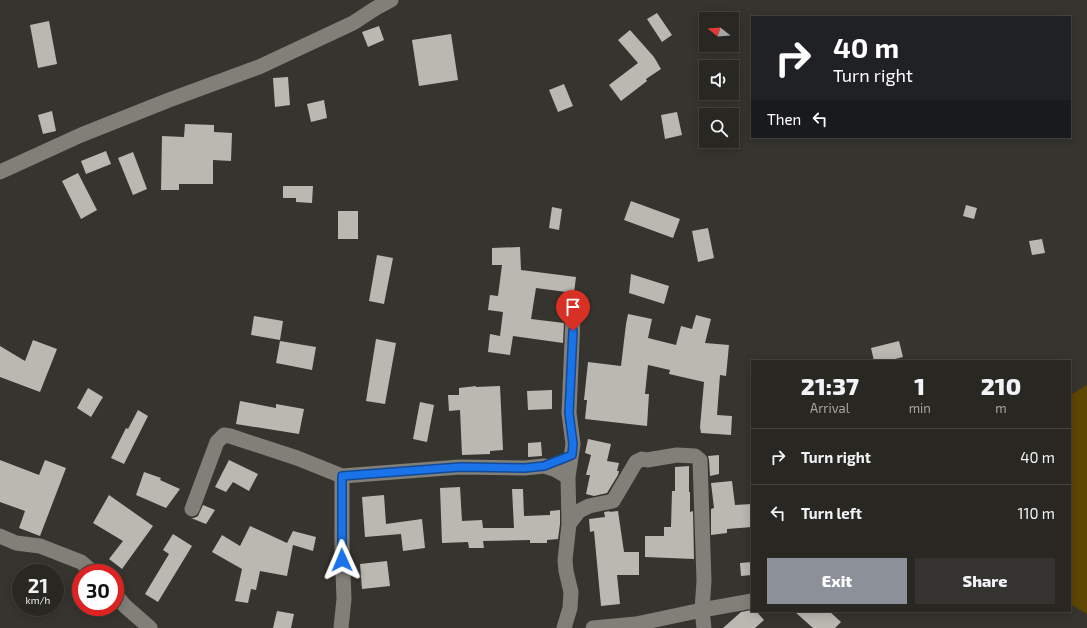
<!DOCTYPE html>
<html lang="en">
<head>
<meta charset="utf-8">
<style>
	:root { --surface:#282722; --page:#34332f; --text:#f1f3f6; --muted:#a5a5a5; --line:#444440; --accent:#8c9099 }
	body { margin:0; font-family:"Exo 2",sans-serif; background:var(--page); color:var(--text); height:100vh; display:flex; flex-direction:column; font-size:15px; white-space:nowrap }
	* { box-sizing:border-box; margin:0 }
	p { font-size:13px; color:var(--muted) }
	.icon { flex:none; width:22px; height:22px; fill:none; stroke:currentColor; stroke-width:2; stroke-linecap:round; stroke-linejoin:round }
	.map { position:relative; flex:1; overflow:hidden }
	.panel { position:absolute; left:751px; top:360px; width:320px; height:252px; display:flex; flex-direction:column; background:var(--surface); border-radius:0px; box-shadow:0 2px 10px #0003,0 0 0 1px var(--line) }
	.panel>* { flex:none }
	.guide { position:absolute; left:751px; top:16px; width:320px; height:122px; border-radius:0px; box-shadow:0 2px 10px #0003,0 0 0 1px var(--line); background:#202124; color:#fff; overflow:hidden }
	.needle { width:26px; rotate:287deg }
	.fabs { position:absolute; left:699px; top:12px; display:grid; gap:8px }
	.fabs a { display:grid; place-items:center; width:40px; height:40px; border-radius:0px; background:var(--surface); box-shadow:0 2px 10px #0003,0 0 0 1px var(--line); font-size:20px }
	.speed { position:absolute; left:12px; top:564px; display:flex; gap:8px; font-size:20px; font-weight:700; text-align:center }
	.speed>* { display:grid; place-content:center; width:52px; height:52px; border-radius:50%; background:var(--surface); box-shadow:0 2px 10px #0003,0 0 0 1px var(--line); line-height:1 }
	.speed small { font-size:10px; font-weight:400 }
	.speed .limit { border:6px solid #d22; background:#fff; color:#111 }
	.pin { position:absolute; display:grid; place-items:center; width:34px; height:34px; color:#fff; margin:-41px -17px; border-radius:50% 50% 50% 0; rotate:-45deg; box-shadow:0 0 4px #0007 }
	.pin .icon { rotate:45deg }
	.me { position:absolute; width:44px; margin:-22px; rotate:359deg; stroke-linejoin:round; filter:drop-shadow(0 0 3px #0008) }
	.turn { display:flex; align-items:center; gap:14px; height:84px; padding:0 16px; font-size:18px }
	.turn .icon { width:52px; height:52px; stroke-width:2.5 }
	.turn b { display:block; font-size:28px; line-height:34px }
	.then { display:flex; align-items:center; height:38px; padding:0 16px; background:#0003; gap:8px; font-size:15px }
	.eta { display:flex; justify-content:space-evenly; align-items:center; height:68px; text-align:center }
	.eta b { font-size:24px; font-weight:800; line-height:28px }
	.primary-button { display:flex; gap:8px; margin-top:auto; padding:8px 16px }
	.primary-button a { flex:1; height:46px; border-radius:0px; background:var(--accent); color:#fff; font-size:16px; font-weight:800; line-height:46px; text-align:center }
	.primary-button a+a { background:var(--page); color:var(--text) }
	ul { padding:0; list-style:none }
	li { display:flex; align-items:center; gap:12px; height:56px; padding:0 16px; border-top:1px solid var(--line) }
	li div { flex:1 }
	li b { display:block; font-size:15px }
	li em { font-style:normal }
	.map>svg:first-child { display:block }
	.green { fill:#5d4600 }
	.building { fill:#bbb8b2 }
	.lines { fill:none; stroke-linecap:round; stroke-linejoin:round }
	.minor { stroke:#817f78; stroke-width:15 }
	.route-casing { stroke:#114b97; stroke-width:10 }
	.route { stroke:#1a73e8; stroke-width:7 }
</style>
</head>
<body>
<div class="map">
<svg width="1087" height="628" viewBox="0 0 1087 628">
	<rect width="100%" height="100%" fill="#36342e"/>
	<!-- green -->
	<path class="green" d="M1087,385V614L1070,604V395Z"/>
	<!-- building -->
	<path class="building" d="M657,13L672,35L662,42L647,19Z
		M49,21L57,64L38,68L30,25Z
		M379,26L384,40L368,47L362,32Z
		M630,30L654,57L661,69L646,79L647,81L621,101L609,85L638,63L618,40Z
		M451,34L458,80L419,86L412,40Z
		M288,77L290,105L275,107L273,78Z
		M564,84L573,106L558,112L549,90Z
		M324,100L327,118L311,122L307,104Z
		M52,111L56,131L43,134L38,115Z
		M677,112L682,135L665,139L661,115Z
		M185,124L214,125V132L232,133L231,161L213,160V184H179V190H161L162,136L184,137Z
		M106,151L111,164L86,174L81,161Z
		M133,152L147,189L133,195L118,158Z
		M78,173L97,210L81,219L62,181Z
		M283,186H313L312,203L296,202V198H283Z
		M631,201L680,219L673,238L624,220Z
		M966,205L977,208L974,219L963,216Z
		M552,207L562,209L559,230L549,228Z
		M338,211H358V239H338Z
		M708,228L714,258L698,262L692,231Z
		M1042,239L1045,253L1032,255L1029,241Z
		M520,247L521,270L576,277L574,293L536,288L531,319L564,323L563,343L513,336L510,355L488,352L490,334L500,336L503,312L488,310L490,295L498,296L502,265H492V248Z
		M377,255L393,258L384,304L369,301Z
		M631,274L669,286L664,304L629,293Z
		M628,314L652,319L648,338L676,345L681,326L692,329L696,315L711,319L705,343L729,345L726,376L720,375L717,415L732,416L731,435L701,433L700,427L704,382L669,374L670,370L648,365L645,394H649L647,426L585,419L587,400H584L588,362L621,366L626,324Z
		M254,316L283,321L280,340L251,335Z
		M376,339L396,343L385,404L366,401Z
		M33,340L57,349L40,392L0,377V346L25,361Z
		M280,341L316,347L312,370L276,363Z
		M899,341L903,357L887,361H874L871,348Z
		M476,386V387L500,386L503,450L490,451V454L462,455L460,410L449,411L448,395H459V388Z
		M88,388L103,397L91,417L77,408Z
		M552,390V409L528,410L527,391Z
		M240,401L276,408V404L304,409L299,434L236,424Z
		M420,402L434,405L427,442L413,439Z
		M138,410L148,416L124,464L111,458L126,428L128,429Z
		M588,439L611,444L607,461L619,463L617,471H619L618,475L607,493L594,496L586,494L590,475H586L591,455L585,453Z
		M541,442L542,456L528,457V443Z
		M719,455V474L710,476L709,460L708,456Z
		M0,460L39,475L45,460L66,468L40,536L19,528L25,511L0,502Z
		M229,460L258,474L249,491L233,482L226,492L215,487Z
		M689,466V492H690V512L693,511L694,559L645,557V536H664V527H671L672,491H675V467Z
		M144,472L161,478L160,480L180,489L166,508L136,495Z
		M732,481L735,505L752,504V527L727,529V533L711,535V509L714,508L711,483Z
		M460,487L462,521L482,520L483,528H514L512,489H523L524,516L550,515V511L560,510V524L558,539L547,540V543H530V540L483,541L484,548H469L468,542L442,543L440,488Z
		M109,495L153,526L122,569L109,559L123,541L93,523Z
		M384,495L386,524L422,519L425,548L403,551L401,534L365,537L362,497Z
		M203,505L215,510L206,524L191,518H194L198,516Z
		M610,511L609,512L618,511L624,552H639V575H617L620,604L601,606L594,531L590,532L589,519L605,517L604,512Z
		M250,526L287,543L293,531L316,537L313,551L293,545L287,576L260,571L256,590L251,589L248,603L235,601L242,569L212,552L222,535L240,546Z
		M173,534L192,546L158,602L145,594L169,554L163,550Z
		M387,561L390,586L362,589L360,564Z
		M752,562V575L741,576L740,563Z
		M752,610V611H756L764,620L755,628H723L741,612Z
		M277,611L294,614L291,628H273Z
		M794,611H829L841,622L835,628H813Z"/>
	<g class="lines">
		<!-- minor -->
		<path class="minor" d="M0,172L81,135L169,100L259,67L353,23L376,8L391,0
			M192,509L217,442L224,435L230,436L297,458L342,476L460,467L525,468L544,466L554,469L568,477
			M569,524L579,511L589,506L613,501L636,462L642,459L647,460L677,455L695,456L700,460L704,581L702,610L704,628
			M0,536L16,543L40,546L81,562L94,573
			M115,594L125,606L150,628
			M341,628L344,599L342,547V476
			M564,628L570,608L571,592L566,571L565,560L569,524L568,477L573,444L569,413L573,317
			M593,628L636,624L702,610L752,601"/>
	</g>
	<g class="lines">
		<!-- route casing -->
		<g class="route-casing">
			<path id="route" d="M342,560V476L460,467L525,468L544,466L572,455L573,444L569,413L573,331"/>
		</g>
		<!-- route -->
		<use href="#route" class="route"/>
	</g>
</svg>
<div class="fabs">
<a><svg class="needle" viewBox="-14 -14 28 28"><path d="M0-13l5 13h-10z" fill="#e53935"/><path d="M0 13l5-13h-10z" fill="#a5a5a5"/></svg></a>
<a><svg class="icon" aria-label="sound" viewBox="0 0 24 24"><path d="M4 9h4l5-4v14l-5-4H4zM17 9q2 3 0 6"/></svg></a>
<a><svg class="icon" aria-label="search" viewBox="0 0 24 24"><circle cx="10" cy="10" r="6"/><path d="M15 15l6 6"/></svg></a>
</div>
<div class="speed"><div>21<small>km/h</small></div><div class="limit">30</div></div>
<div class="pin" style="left:573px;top:331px;background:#d93025"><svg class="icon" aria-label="arrive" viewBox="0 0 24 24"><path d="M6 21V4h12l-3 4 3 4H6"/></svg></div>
<svg class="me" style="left:342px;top:560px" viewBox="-20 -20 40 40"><path d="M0-17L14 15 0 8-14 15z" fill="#1a73e8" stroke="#fff" stroke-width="4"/></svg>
<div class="guide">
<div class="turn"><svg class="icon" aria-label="right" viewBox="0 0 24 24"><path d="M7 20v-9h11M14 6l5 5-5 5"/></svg><div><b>40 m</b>Turn right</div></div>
<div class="then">Then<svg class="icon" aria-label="left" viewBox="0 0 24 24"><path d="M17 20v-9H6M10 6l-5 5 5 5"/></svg></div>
</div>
<section class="panel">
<div class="eta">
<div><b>21:37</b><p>Arrival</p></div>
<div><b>1</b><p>min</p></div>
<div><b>210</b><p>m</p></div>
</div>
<ul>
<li><svg class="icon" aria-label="right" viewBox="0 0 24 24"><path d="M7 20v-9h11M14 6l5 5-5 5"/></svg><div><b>Turn right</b></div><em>40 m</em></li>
<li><svg class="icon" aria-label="left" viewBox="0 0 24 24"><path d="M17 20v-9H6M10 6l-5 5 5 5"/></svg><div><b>Turn left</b></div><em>110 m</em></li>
</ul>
<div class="primary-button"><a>Exit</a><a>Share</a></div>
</section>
</div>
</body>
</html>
